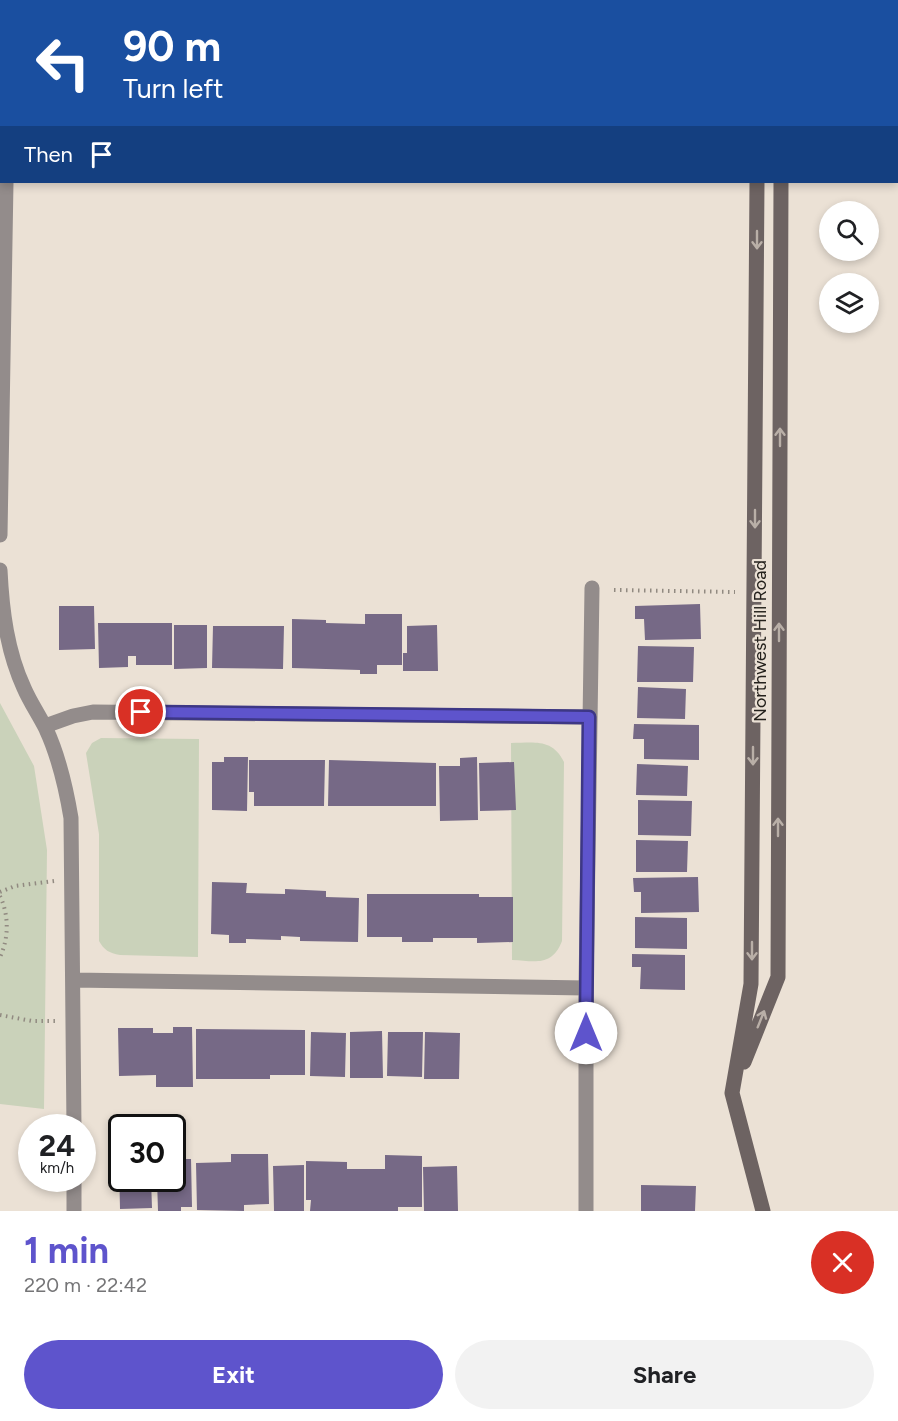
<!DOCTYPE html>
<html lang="en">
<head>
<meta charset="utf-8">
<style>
	:root { --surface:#fff; --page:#f2f2f2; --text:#202124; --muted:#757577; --accent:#5e54cc }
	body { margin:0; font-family:Figtree,sans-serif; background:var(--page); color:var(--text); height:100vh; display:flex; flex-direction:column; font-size:22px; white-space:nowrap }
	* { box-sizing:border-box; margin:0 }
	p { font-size:20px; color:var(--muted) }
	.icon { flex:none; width:33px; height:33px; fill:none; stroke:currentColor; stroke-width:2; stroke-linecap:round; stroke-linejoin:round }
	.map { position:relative; height:1211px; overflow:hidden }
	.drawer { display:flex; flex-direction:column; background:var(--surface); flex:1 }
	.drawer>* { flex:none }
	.banner { position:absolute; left:0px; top:0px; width:898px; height:183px; box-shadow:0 3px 9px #0003; background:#1a4fa0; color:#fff; overflow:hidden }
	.buttons { position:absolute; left:819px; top:201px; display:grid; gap:12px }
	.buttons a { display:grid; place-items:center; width:60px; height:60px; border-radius:50%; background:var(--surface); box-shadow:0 3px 9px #0003; font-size:30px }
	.speed { position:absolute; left:18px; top:1114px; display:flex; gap:12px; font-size:30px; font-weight:700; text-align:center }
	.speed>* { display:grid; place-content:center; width:78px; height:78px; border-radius:50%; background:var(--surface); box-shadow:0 3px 9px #0003; line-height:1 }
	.speed small { font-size:15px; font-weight:400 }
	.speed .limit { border:3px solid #111; border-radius:9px; background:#fff; color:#111 }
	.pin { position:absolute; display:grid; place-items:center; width:51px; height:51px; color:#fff; margin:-26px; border:3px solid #fff; border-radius:50%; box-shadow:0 2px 6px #0007 }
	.me { position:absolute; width:66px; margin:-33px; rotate:0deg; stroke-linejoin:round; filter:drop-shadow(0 0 4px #0008) }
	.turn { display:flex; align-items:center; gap:21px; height:126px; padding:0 24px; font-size:27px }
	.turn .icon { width:78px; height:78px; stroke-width:2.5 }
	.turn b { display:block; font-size:42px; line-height:51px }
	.then { display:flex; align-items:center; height:57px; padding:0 24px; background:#0003; gap:12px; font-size:22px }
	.round { display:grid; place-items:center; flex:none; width:63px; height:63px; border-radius:32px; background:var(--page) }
	.summary { display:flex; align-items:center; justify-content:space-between; height:102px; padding:0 24px }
	h1 { font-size:36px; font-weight:700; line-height:45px; color:var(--accent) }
	.primary-button { display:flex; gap:12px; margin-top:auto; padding:12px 24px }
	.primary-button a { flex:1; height:69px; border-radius:36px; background:var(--accent); color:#fff; font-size:24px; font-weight:700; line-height:69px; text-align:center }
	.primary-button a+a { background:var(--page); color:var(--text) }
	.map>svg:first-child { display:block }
	.green { fill:#cad2ba }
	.building { fill:#766986 }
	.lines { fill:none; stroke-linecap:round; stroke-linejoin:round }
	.path { stroke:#918a81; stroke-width:4; stroke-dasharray:1.5 4.5; stroke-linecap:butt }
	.street { stroke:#938c8b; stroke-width:15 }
	.secondary { stroke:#6d6362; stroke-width:15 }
	.oneway { stroke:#b9afa7 }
	.route-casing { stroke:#3d3785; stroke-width:15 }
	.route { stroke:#5e54cc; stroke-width:10 }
	.labels { text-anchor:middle; stroke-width:4.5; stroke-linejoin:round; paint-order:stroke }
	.street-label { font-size:18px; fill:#24211c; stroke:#ebe1d5 }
</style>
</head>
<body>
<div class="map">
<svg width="898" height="1211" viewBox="0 0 898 1211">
	<rect width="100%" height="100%" fill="#ebe1d5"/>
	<!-- green -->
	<path class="green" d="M0,703L34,766L47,850L44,1109L0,1104Z
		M101,738L199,739L198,957L120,955C109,953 104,950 99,941V834L86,753L92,743Z
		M511,743C534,743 552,738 564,762L562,941C552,967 535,961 512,960Z"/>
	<!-- building -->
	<path class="building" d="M700,604L701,639L645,640L644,619H635V606Z
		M59,606H94L95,649L59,650Z
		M365,614H402V665H377V674H360V670L292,668V619L326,620V623L365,624Z
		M98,623H172V665H136V656H128V667L99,668Z
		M174,625H207V668L174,669Z
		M437,625L438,671H403V653H407V626Z
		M213,626H284L283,669L212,668Z
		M638,646L694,647L693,682H637Z
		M638,687L686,689L685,719L637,718Z
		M634,724L699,725V760L644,759V739H633Z
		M224,757H248L247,811L212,810V762H224Z
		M477,757L478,820L440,821L439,766H460V758Z
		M249,760H325L324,806H254V792H249Z
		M329,760L436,763V806H328Z
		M514,762L516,810L480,811L479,763Z
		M637,764L688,766L687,796L636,795Z
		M638,800L692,801L691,836L638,835Z
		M636,840L688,841L687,872H636Z
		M698,877L699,912L641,913V892H634L633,878Z
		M212,882L247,883L246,893L285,894V889L326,891V897L359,898L358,942L300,941V937L281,936V940L246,939V943H229V935L211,934Z
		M367,894H479V897H513V942L477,943V938H433V942H402V937H367Z
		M635,917L687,918V949L635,948Z
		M632,954L685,955V990L640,989L641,967H632Z
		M173,1027H192L193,1087H156V1075L119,1076L118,1028H153V1033H173Z
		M196,1029L305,1030V1075H270V1079H196Z
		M382,1031L383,1078H350V1032Z
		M311,1032L346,1033L345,1077L310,1076Z
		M388,1032H423L422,1077L387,1076Z
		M425,1032L460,1033L459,1079H424Z
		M231,1154H268L269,1204L244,1205V1211L197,1210L196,1163L231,1162Z
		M385,1155L422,1156V1207H398V1211H310L311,1200H306V1161L347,1162V1169H385Z
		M172,1159H191L192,1207H181V1211H158L157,1179H172Z
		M119,1163H122V1179H151L152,1208L120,1209Z
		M304,1165V1211H274L273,1166Z
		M457,1166L458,1211H424L423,1167Z
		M641,1185L696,1186L695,1211H641Z"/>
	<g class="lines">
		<!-- path -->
		<path class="path" d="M614,590L735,592
			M0,892L15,886L54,881
			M0,896C9,915 9,938 0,957
			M0,1015L32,1021H55"/>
		<!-- street -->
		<path class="street" d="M6,0V2
			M0,100H2
			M0,535L6,182
			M0,570C2,611 7,651 24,688C30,702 39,715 46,729C59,757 66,788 71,818L74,1128
			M45,726L73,716L93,712L589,717
			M73,980L586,988
			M74,1179V1211
			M586,1211V988L592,588"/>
		<!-- secondary -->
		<path class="secondary" d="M772,0V2
			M757,182L751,984L732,1093L763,1211
			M744,1062L778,977L781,182"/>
	</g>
	<!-- one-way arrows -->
	<defs><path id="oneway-shaft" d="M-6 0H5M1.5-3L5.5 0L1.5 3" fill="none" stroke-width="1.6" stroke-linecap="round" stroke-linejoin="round" transform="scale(1.5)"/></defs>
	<g class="oneway">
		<use href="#oneway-shaft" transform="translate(757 240) rotate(90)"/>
		<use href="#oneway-shaft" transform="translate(780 437) rotate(-90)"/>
		<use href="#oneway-shaft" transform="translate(755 519) rotate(90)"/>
		<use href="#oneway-shaft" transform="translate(779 632) rotate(-90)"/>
		<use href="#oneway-shaft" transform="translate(753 756) rotate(90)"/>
		<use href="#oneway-shaft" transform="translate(778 827) rotate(-90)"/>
		<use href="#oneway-shaft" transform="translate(752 951) rotate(90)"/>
		<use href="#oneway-shaft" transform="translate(761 1019) rotate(-68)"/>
	</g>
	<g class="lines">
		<!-- route casing -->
		<g class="route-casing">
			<path id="route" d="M141,712L589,717L586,1033"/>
		</g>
		<!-- route -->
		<use href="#route" class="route"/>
	</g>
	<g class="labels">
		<!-- street labels -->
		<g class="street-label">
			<text transform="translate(760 641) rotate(-90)" y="6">Northwest Hill Road</text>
		</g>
	</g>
</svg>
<div class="buttons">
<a><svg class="icon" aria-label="search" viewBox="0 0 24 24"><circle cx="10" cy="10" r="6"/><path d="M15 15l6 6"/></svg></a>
<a><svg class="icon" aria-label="layers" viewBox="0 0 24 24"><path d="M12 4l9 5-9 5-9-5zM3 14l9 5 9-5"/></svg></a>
</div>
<div class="speed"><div>24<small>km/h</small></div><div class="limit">30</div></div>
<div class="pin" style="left:141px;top:712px;background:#d93025"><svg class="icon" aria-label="arrive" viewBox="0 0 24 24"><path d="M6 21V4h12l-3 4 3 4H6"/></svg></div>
<svg class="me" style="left:586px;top:1033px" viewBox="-20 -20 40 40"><circle r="19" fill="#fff"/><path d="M0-13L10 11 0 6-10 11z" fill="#5e54cc"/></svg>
<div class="banner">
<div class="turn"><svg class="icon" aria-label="left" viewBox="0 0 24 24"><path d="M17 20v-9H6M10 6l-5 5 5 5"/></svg><div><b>90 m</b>Turn left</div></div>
<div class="then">Then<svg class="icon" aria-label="arrive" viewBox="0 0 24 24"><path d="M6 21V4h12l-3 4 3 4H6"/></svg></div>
</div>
</div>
<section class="drawer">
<div class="summary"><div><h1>1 min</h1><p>220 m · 22:42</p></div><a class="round" style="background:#d93025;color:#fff"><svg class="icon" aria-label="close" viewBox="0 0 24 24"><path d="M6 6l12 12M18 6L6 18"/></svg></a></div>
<div class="primary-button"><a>Exit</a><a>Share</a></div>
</section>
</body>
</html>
